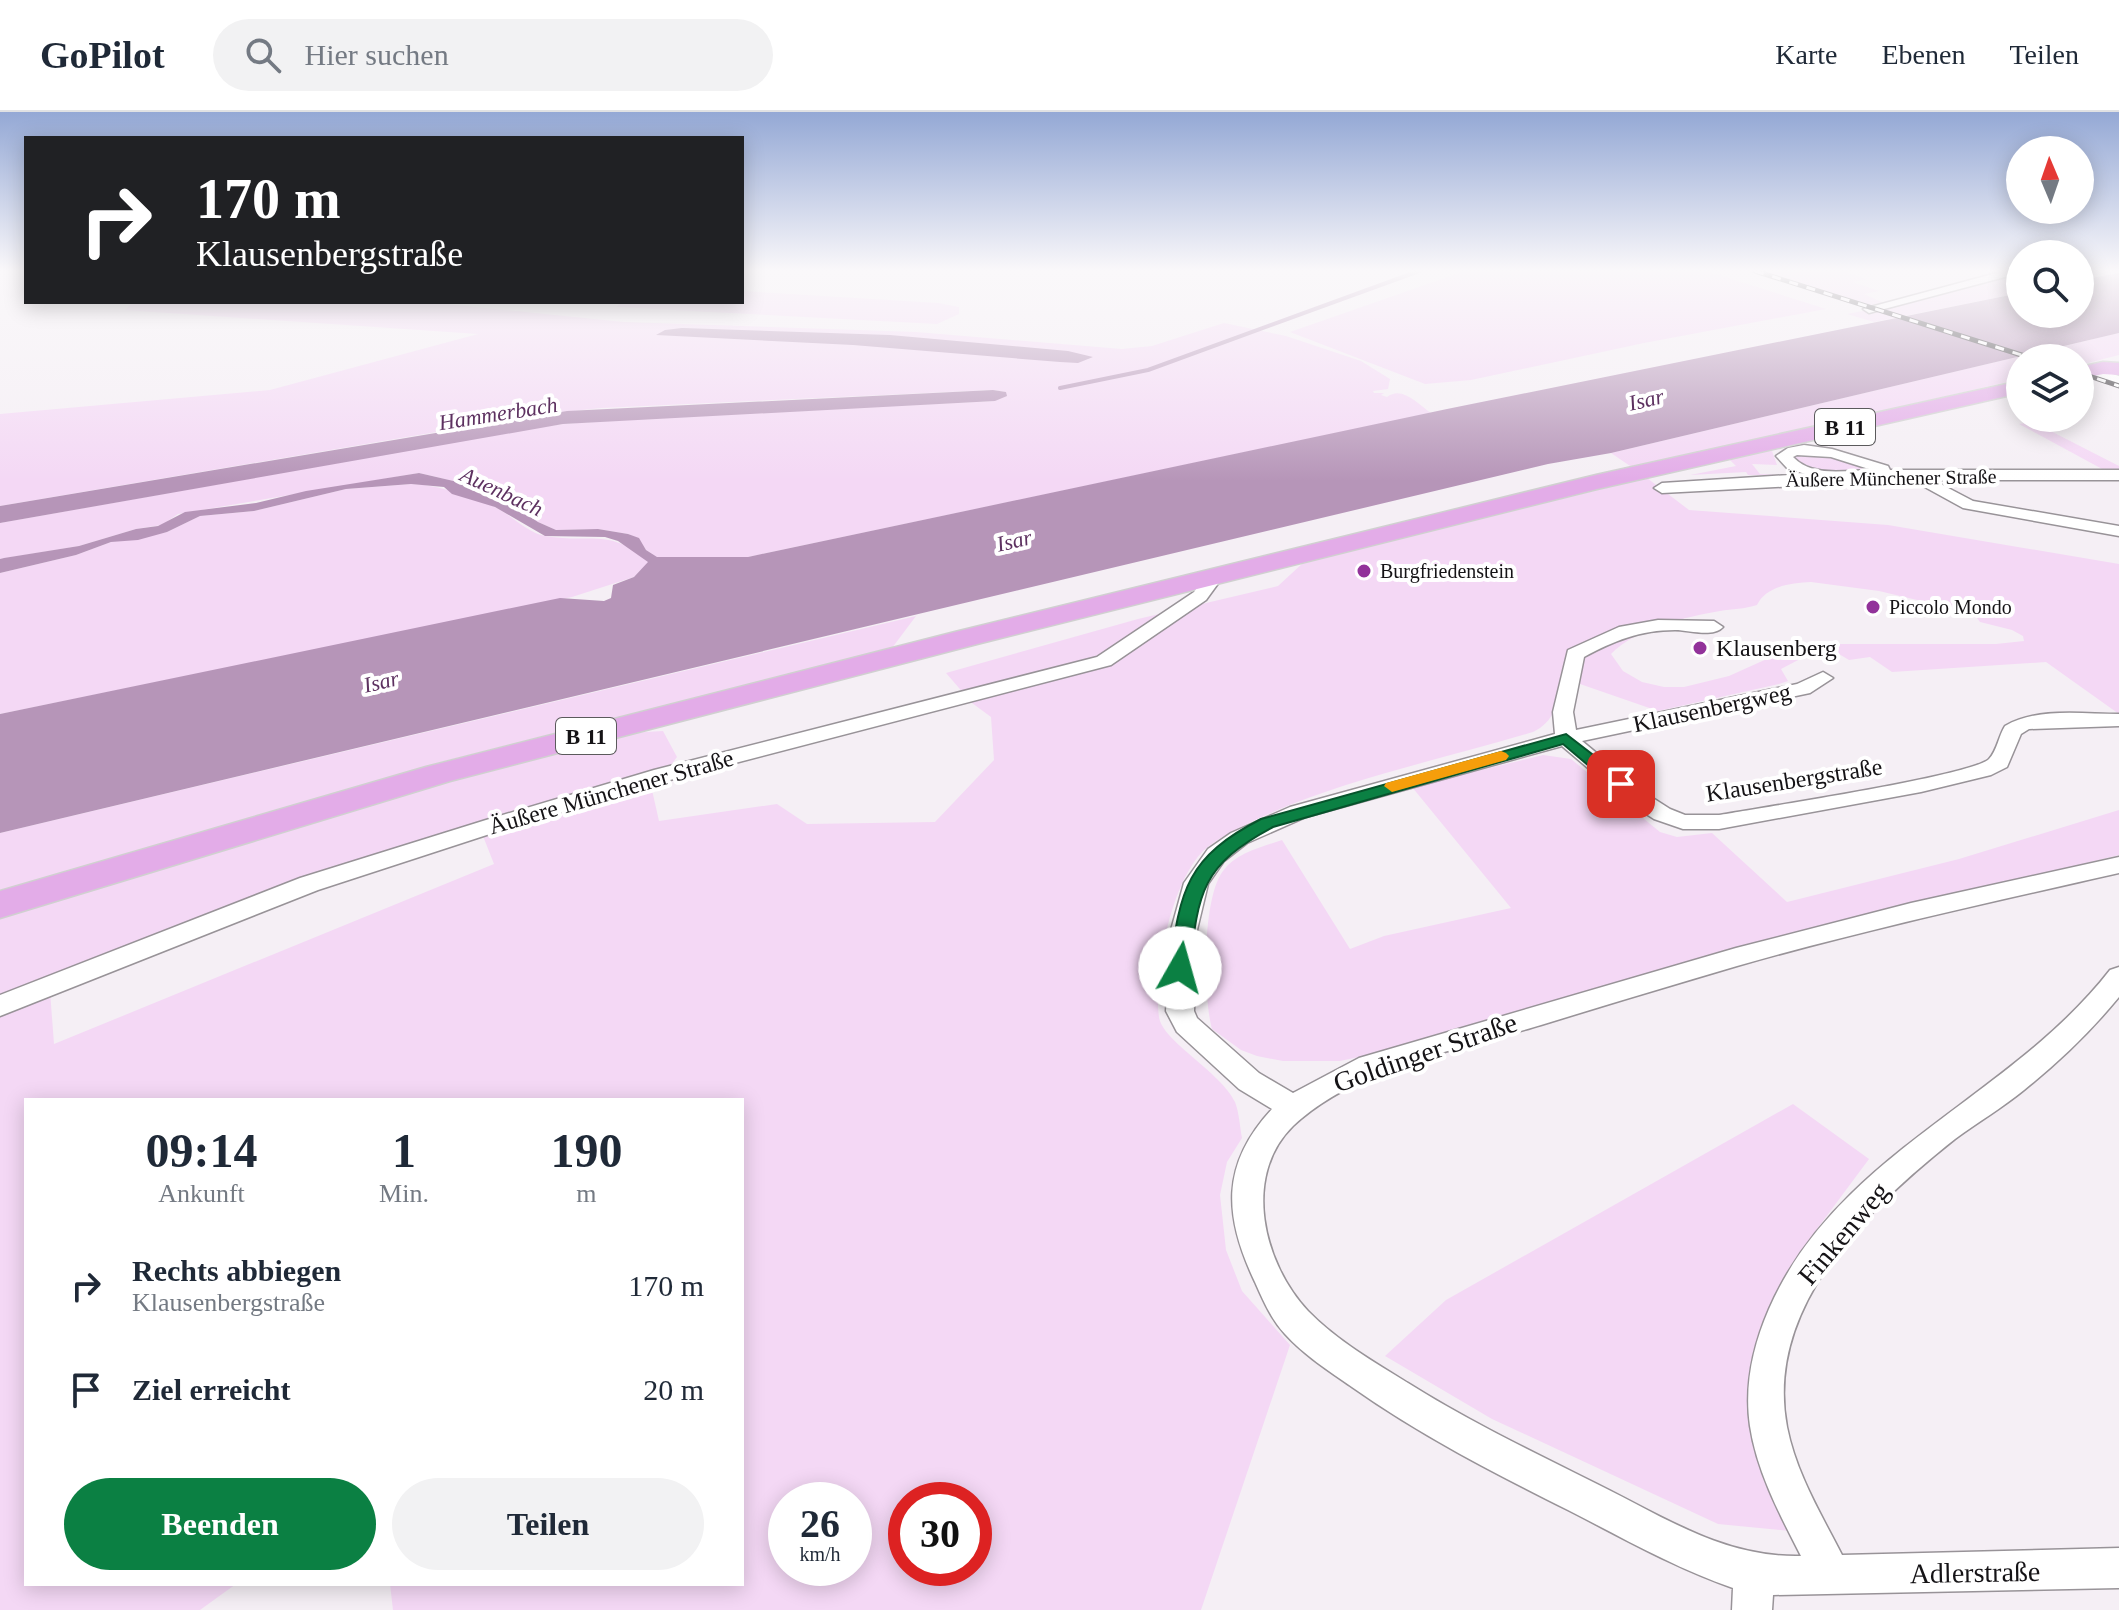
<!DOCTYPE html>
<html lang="de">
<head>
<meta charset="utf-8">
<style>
	:root { --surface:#fff; --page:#f2f2f3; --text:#1f2937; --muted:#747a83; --line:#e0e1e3; --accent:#0b8043 }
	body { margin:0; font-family:Georgia,serif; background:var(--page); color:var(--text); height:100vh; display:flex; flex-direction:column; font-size:30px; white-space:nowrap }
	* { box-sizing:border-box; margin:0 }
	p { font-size:26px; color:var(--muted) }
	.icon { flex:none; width:44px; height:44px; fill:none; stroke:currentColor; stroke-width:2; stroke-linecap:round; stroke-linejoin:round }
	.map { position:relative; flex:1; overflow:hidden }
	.side { position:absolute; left:24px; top:986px; width:720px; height:488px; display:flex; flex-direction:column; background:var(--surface); border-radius:0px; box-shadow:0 4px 20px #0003 }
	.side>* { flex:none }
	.top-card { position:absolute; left:24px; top:24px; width:720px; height:168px; border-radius:0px; box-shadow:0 4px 20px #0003; background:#202124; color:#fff; overflow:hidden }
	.needle { width:52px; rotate:358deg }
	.controls { position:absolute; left:2006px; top:24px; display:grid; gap:16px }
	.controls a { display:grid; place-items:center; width:88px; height:88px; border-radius:50%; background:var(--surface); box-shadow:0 4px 20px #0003; font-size:40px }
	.speed { position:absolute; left:768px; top:1370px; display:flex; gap:16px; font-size:40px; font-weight:700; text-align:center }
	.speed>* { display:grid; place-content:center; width:104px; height:104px; border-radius:50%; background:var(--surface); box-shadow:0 4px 20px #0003; line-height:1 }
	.speed small { font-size:20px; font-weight:400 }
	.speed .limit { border:12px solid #d22; background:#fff; color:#111 }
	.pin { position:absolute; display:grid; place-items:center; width:68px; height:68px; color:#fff; margin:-34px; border-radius:16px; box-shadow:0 4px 12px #0006 }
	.me { position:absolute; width:88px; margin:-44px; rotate:7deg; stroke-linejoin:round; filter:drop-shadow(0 0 6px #0008) }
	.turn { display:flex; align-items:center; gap:28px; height:168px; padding:0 40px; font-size:36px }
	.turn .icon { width:104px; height:104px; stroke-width:2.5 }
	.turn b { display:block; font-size:56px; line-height:68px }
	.eta { display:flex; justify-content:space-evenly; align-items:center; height:136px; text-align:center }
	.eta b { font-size:48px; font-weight:800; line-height:56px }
	.primary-button { display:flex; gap:16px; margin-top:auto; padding:16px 40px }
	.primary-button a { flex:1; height:92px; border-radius:48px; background:var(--accent); color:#fff; font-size:32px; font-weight:800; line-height:92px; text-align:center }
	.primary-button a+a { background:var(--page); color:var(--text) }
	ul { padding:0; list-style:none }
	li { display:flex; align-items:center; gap:24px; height:104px; padding:0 40px }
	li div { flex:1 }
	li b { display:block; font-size:30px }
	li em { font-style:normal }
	header { display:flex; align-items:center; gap:48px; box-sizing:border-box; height:112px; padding:0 40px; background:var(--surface); border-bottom:2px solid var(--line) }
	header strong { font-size:38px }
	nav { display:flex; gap:44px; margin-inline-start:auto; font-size:28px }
	.search { width:560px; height:72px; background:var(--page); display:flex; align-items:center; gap:20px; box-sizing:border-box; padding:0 28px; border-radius:44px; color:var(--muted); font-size:30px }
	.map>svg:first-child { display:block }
	.green { fill:#f4d8f5; fill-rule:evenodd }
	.water { fill:#b695b8 }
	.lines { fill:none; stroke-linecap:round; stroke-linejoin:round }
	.stream { stroke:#b695b8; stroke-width:4 }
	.street-casing { stroke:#989398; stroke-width:3 }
	.primary-casing { stroke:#d0d0d0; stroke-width:3 }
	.street { fill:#fff; fill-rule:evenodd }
	.primary { fill:#e3ace8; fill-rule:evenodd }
	.rail-casing { stroke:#3c393d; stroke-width:5 }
	.rail { stroke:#fff; stroke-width:3; stroke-dasharray:9; stroke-linecap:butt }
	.route { fill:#0b8043; stroke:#07532c; stroke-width:2 }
	.slow { fill:#f59e0b }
	.poi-dot { fill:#92329a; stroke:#fff; stroke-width:3 }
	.labels { text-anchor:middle; stroke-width:8; stroke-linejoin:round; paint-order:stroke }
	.far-street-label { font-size:20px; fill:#151316; stroke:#fff }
	.far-poi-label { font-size:20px; fill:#151316; stroke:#fff; text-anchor:start }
	.far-water-label { font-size:22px; font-style:italic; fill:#5d3160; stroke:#fff }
	.shield { fill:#fff; stroke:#5b5a5c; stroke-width:2 }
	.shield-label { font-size:22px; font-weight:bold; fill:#151316 }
	.poi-label { font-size:24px; fill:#151316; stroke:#fff; text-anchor:start }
	.street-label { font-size:24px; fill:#151316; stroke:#fff }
	.near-street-label { font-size:28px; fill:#151316; stroke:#fff }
</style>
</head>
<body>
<header>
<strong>GoPilot</strong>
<div class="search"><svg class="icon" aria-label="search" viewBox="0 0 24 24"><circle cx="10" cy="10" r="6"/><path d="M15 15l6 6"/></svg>Hier suchen</div>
<nav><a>Karte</a><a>Ebenen</a><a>Teilen</a></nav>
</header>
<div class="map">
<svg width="2119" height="1498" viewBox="0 0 2119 1498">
	<rect width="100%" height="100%" fill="#f5eff5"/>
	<!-- green -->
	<path class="green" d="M1465,159H1707L1826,197L1644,231L1471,268L1425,272L1290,220Z
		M1759,159H1842L1867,167L1853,170L1879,179L1864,182L1884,191L1871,194Z
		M2020,160V181L1874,210L1847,202L1915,189Z
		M742,179L938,191L959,195V202L937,212L616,195L623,190H742Z
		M133,190H426L624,210L916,220L1122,237L1152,234L1224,211L1286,224L1361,249L1390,267L1388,277L1373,279L1374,281H1384L1381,283L1387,285C1402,273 1418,292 1431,301L748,445H656L646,438L639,427L628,422L598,417L556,418L538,410L488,377L419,361L178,402L162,413L136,417L79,434L0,447V411L517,319L563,312L679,304L995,289L1005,280L993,278L601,296L536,303L0,394V302L270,278L478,222L125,198Z
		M2119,221V243L2080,253V246H2020V267L1633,356L1611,341Z
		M2033,310L2119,354V358H2104L2019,312Z
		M1765,338L1772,339L1777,353L1752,352L1760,362L1779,363H1748L1746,360L1690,363L1736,354L1730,348L1722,347Z
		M1796,342L1826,344L1872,359C1847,360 1814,362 1793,348Z
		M1647,366L1689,398L1888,413L2119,452V602L2046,550L1892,560L1870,545L1849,548L1834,539L1802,546L1781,557L1788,569L1779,572L1658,599L1580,572L1562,570C1558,592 1554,610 1533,620C1444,647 1352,665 1266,703C1245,713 1221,723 1203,739C1171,771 1153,861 1159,905C1162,929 1221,960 1235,990C1239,1000 1240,1015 1242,1026L1227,1050L1220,1083L1226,1138L1242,1179L1290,1233L1201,1498H393L390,1472H742V988H26V1472H236L200,1498H0V804L327,702L629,621L663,619L677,645L652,678L659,709L777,692L807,712L935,710L994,648L991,605L972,591L946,561L1138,507L1278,474L1304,450ZM1811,470L1879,479L1938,493L1954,503L1977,506L1980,510L2012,518L2023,524L2024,529L1996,532H1800L1729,564L1684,575H1664L1642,570L1623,559L1611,542C1635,517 1685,505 1720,499C1732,497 1745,497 1757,493C1766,474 1791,471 1811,470ZM483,724L494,752L54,932L50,879L400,747ZM786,1388H854V1456H786ZM906,1388H974V1456H906Z
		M411,372C434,372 476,385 497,396C512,404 528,421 545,424C588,432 611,415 649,450L634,465L572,485L0,602V461L76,443L111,430L167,420L200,404L254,399L346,377Z
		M916,504L892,536L437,651L0,783V721Z
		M1543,643L1571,647L1660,720L1677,725L1712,721L1787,790L1959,747L2119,698V743L1733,838L1410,934L1340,949H1283L1257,944L1241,938L1212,917C1203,884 1202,787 1223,759C1236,741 1262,735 1282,728L1350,837L1384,824L1511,796L1412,675Z
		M1793,992L1869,1047L1817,1117L1786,1166L1759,1220L1749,1287L1790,1419L1718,1412L1492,1307L1385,1244L1446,1188Z"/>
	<!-- water -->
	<path class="water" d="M2119,161V221L1611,341L1548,352L0,721V602L560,486L604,489L611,486L613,473L634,465L648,450L618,429L605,425L545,424L495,395L452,382L444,375L411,372L346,377L254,399L200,404L167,420L138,428L111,430L76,443L0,461V447L4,446L79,434L136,417L158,414L185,400L256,391L306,379L419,361L488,377L538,410L556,418L598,417L628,422L639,426L646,438L657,445H748L1447,297L2020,181V202H2080V168Z
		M682,216L890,223L1068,239L1093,245L1078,251L1060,250L853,233L656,223L665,218Z
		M993,278L1006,280L1007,284L995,289L563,312L0,411V394L567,299Z"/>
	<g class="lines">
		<!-- stream -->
		<path class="stream" d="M1060,276L1148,258L1419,159"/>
		<!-- street casing -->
		<g class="street-casing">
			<path id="street" d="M2004,159L2020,161L1869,201L1863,197Z
				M2089,255L2119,264V272L2084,262L2082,259Z
				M1804,333L1832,337L1888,354L1890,358H2119V368H1933L1973,389L2119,414V424L1963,396L1912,368L1662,381L1654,376L1662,371L1805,362L1787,356L1776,344L1788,336ZM1797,343L1831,345L1872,358C1846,358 1813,366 1793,345Z
				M1213,461L1222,466L1206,488L1111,553L670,668L502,718L318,778L0,904V883L300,766L486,708L654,658L1097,545L1194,480L1207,462Z
				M1658,508L1714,509L1723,515C1713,526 1689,518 1675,518C1641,518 1613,529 1584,545L1573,600L1576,618L1797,572L1823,560L1833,566L1810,581L1582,629L1645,681L1670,697L1685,703H1719C1758,696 1971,664 1989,647C1997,639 1999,623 2005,614C2038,595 2082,602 2119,602V614L2029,617L2021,622L2007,655L1991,663L1921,680L1719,717H1683L1654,707L1629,691L1562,634L1306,705L1247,731L1224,749L1208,772L1197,818L1194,899L1197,906L1259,961L1293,981L1359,946L1736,836L1911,791L2119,745V761C1991,790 1863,818 1737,854C1672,873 1606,893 1541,913C1462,937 1355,955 1293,1014C1242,1064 1263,1151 1308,1199C1336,1228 1374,1250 1408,1271C1470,1310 1537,1342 1603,1375C1667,1407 1726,1446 1801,1444C1780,1403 1757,1360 1750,1314C1744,1273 1753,1234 1769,1197C1837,1041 2010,987 2110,858L2119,855V885C2091,919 2059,950 2024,978C2002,996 1978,1010 1955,1027C1869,1095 1764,1194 1787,1315C1796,1361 1821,1402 1842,1443L2119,1436V1476L1773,1483L1772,1498H1732L1733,1476C1675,1456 1623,1426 1568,1398C1494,1361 1420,1323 1352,1275C1329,1259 1304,1243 1285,1222C1271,1207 1263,1188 1255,1170C1224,1105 1220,1053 1272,997L1239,977L1177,920L1166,899L1171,818L1184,771L1208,737L1231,721L1290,695L1555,622L1553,600L1568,538L1619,515Z"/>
		</g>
		<!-- primary casing -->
		<g class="primary-casing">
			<path id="primary" d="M2103,250L2119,251V263L2103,262L2080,267V255Z
				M2020,269V281L1597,377L977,532L450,669L0,806V779L426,655L955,520L1596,363Z"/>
		</g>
		<!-- street -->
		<use href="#street" class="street"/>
		<!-- primary -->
		<use href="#primary" class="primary"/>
		<!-- rail casing -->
		<g class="rail-casing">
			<path id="rail" d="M1755,159L2031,246
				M2080,261L2119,274"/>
		</g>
		<!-- rail -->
		<use href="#rail" class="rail"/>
	</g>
	<!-- sky -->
	<linearGradient id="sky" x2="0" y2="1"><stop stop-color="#94a8d5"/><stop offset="0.43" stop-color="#faf8fa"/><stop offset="1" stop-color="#faf8fa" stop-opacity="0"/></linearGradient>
	<rect width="2119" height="369" fill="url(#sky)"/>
	<!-- route -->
	<path class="route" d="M1566,622L1627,669L1629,672L1627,676H1615L1563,632L1273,715C1202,753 1198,779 1190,856L1187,861H1173L1170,856C1180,777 1187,745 1261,707Z"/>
	<!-- slow -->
	<path class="slow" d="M1501,639L1506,641L1509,644L1506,648L1392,680L1384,674L1386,671Z"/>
	<!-- markers -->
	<g class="poi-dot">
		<circle cx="1364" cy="459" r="8"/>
		<circle cx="1873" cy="495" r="8"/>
		<circle cx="1700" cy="536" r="8"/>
	</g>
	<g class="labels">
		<!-- far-street labels -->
		<g class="far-street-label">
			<text transform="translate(1891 366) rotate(-1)" y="7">Äußere Münchener Straße</text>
		</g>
		<!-- far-poi labels -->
		<g class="far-poi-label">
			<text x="1380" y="466">Burgfriedenstein</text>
			<text x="1889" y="502">Piccolo Mondo</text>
		</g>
		<!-- far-water labels -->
		<g class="far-water-label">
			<text transform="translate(1646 287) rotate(-13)" y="8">Isar</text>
			<text transform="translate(498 301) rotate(-9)" y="8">Hammerbach</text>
			<text transform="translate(502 379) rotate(25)" y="8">Auenbach</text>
			<text transform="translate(1014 428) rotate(-13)" y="8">Isar</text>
			<text transform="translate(381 569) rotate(-13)" y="8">Isar</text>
		</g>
		<!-- shield labels -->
		<g class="shield">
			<rect x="1815" y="297" width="60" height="36" rx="6"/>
			<rect x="556" y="606" width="60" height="36" rx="6"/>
		</g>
		<g class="shield-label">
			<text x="1845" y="323">B 11</text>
			<text x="586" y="632">B 11</text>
		</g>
		<!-- poi labels -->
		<g class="poi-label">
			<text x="1716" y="544">Klausenberg</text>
		</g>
		<!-- street labels -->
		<g class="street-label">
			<text transform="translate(1712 596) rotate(-12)" y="8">Klausenbergweg</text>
			<text transform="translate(1794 668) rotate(-9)" y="8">Klausenbergstraße</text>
			<text transform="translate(611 680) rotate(-16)" y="8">Äußere Münchener Straße</text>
		</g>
		<!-- near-street labels -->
		<g class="near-street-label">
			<text transform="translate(1425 940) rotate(-19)" y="10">Goldinger Straße</text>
			<text transform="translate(1843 1121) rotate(-50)" y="10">Finkenweg</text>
			<text transform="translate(1975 1460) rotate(-1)" y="10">Adlerstraße</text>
		</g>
	</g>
</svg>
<div class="controls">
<a><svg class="needle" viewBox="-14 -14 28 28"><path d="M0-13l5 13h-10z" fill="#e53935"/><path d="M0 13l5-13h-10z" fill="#747a83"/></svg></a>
<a><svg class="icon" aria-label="search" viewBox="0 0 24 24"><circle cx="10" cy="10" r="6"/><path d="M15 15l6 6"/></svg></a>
<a><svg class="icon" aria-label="layers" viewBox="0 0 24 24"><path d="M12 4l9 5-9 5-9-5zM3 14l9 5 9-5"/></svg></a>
</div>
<div class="speed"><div>26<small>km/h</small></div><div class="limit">30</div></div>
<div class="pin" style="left:1621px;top:672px;background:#d93025"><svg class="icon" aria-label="arrive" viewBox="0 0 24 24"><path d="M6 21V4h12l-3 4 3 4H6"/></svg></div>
<svg class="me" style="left:1180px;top:856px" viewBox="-20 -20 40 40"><circle r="19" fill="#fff"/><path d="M0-13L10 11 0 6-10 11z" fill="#0b8043"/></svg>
<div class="top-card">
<div class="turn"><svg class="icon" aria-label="right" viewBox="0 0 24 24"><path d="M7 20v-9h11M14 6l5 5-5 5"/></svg><div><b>170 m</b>Klausenbergstraße</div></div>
</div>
<section class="side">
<div class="eta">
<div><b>09:14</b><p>Ankunft</p></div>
<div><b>1</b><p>Min.</p></div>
<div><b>190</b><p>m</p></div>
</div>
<ul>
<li><svg class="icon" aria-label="right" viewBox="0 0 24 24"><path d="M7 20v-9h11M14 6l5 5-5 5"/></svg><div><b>Rechts abbiegen</b><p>Klausenbergstraße</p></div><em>170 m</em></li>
<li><svg class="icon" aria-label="arrive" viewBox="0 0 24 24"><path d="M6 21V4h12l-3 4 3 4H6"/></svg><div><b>Ziel erreicht</b></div><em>20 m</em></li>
</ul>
<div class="primary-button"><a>Beenden</a><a>Teilen</a></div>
</section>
</div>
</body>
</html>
